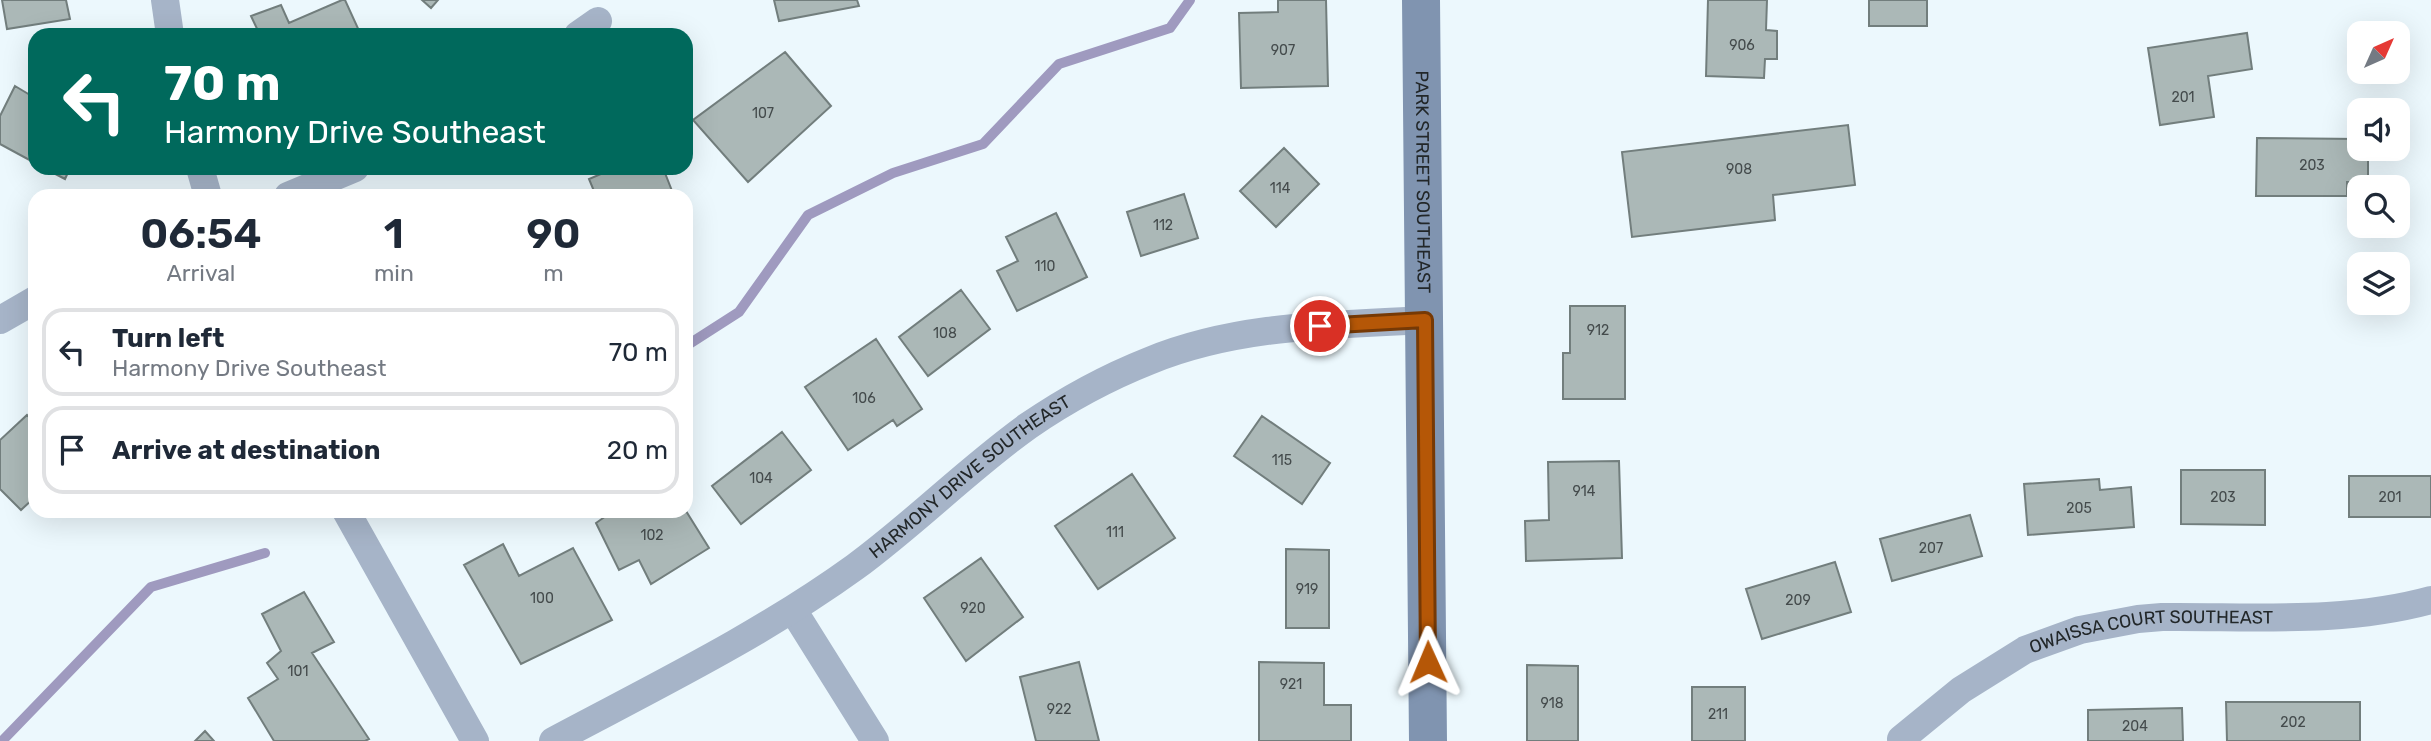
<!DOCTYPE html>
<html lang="en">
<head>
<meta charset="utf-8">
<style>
	:root { --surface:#fff; --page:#f6f6f7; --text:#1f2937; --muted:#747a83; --line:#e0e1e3 }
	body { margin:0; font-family:Rubik,sans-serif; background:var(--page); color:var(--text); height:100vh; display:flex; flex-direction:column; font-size:26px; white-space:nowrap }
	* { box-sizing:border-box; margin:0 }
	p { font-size:23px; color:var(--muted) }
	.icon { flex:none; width:38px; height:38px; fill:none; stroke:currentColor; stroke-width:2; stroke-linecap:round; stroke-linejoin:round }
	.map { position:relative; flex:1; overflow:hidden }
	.sheet { position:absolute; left:28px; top:189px; width:665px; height:329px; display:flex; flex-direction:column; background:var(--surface); border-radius:21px; box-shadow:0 7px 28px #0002 }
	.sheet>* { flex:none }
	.guide { position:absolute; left:28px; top:28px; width:665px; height:147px; border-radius:21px; box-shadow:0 7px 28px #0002; background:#00695c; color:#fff; overflow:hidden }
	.needle { width:46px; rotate:45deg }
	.tools { position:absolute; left:2347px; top:21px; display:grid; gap:14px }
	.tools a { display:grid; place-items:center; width:63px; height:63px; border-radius:14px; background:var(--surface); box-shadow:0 7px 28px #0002; font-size:35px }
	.pin { position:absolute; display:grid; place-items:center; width:60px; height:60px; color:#fff; margin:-30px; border:4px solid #fff; border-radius:50%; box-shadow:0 2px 7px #0007 }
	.me { position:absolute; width:77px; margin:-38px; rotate:359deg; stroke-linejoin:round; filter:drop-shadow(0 0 5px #0008) }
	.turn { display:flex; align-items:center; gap:24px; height:147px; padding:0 21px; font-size:32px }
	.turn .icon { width:91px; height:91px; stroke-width:2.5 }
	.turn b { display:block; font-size:49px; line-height:60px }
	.eta { display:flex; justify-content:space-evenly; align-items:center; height:119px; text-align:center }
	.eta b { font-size:42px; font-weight:600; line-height:49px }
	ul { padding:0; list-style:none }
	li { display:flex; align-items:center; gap:21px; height:88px; margin:0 14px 10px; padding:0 7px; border:4px solid var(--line); border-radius:21px }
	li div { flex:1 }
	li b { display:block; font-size:26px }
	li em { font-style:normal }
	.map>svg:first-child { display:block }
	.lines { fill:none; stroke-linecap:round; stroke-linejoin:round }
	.stream { stroke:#9f9abf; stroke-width:10 }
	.building { fill:#abb8b7; stroke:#727e7d; stroke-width:2 }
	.minor { stroke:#a6b4c8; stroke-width:28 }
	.secondary { stroke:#8094b0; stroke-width:38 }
	.route-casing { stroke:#763905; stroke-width:18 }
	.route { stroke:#b55707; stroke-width:12 }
	.labels { text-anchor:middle; stroke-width:5; stroke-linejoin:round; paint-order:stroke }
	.number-label { font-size:14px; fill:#444b4c }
	.street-label { font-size:18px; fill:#222729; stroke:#fff }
</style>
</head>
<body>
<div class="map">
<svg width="2431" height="741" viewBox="0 0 2431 741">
	<rect width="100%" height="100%" fill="#ecf8fd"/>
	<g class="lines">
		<!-- stream -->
		<path class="stream" d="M686,346L739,312L808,215L893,173L983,144L1059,64L1170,28L1190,0
			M2,741L151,587L265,553"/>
	</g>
	<!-- building -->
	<path class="building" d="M2,0H66L70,19L7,29Z
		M342,0H345L361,35H260L251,16L281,5L289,23Z
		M422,0H438L431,8Z
		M774,0H857L859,6L779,21Z
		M1278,0H1326L1328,86L1241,88L1239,13L1278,12Z
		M1708,0H1767L1766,30L1777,31V59H1765L1764,78L1706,76Z
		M1869,0H1927V26H1869Z
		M2247,33L2252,69L2208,76L2214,117L2160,125L2148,48Z
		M785,52L831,106L748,182L693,120Z
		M15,86L35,98V163L0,144V116Z
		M1848,125L1855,185L1773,195L1775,220L1632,237L1622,152Z
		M2257,138L2359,139V149H2368V182H2347V196H2256Z
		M1284,148L1319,184L1276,227L1240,191Z
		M44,168H70L65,179Z
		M615,168H663L674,196H596L589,179Z
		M1184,194L1198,238L1141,256L1127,212Z
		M1056,213L1087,277L1017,311L997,271L1018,261L1006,237Z
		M961,290L990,329L928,376L899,337Z
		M1570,306H1625V399H1563V353H1570Z
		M876,339L922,409L897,426L893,420L848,450L805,387Z
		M27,415L35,423V497L21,510L0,489V440Z
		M1262,416L1330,463L1302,504L1234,456Z
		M782,432L811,470L741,524L712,486Z
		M1619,461L1622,558L1526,561L1525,521L1549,520L1548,462Z
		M2181,470H2265V525L2181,524Z
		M1132,474L1175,538L1098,589L1055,526Z
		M2349,476H2431V517H2349Z
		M2099,479L2100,490L2131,487L2134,527L2028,535L2024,484Z
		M613,511H686L709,548L651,584L639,560L619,570L596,523Z
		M1970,515L1982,556L1892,581L1880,539Z
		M503,544L519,576L573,548L612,620L521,664L464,565Z
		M1286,549L1329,550V628H1286Z
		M981,558L1023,617L966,661L924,598Z
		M1835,562L1851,612L1762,639L1746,589Z
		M304,592L334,642L312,653L369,739L365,741H274L248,698L278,679L267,663L281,651L262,614Z
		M1079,662L1099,741H1036L1020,677Z
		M1259,662L1324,663V705H1351V741H1259Z
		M1527,665L1578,666V741H1527Z
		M1692,687H1745V741H1692Z
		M2226,702H2360V741H2227Z
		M2182,708L2183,741H2088V710Z
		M205,731L214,741H195Z"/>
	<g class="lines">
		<!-- minor -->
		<g class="minor">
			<path d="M165,0L170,35"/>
			<path d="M578,35L598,21"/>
			<path d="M200,168L208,196"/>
			<path d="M288,196L355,168"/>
			<path d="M0,320L35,300"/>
			<path d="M346,511L475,741"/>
			<path d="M793,610L875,741"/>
			<path id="s1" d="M1901,739L1961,690L2025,650L2080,630L2138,619L2162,617C2251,616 2344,624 2431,600"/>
			<path id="s2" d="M553,741C656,686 761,635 855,567C915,523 968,469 1028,426C1066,400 1106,378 1149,361C1236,325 1332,325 1425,320"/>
		</g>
		<!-- secondary -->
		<path class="secondary" id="s3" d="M1421,0L1428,741"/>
	</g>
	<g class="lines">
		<!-- route casing -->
		<g class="route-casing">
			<path id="route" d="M1320,326L1425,320L1428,662"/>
		</g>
		<!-- route -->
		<use href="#route" class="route"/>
	</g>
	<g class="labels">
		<!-- number labels -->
		<g class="number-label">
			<text x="1742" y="50">906</text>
			<text x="1283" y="55">907</text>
			<text x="2183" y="102">201</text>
			<text x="763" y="118">107</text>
			<text x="2312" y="170">203</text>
			<text x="1739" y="174">908</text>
			<text x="1280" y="193">114</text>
			<text x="1163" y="230">112</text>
			<text x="1045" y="271">110</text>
			<text x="1598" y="335">912</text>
			<text x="945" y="338">108</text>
			<text x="864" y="403">106</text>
			<text x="1282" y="465">115</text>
			<text x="761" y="483">104</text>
			<text x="1584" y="496">914</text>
			<text x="2223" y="502">203</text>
			<text x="2390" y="502">201</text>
			<text x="2079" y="513">205</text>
			<text x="1115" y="537">111</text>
			<text x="652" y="540">102</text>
			<text x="1931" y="553">207</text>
			<text x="1307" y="594">919</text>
			<text x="542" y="603">100</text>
			<text x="1798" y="605">209</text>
			<text x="973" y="613">920</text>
			<text x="298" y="676">101</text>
			<text x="1291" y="689">921</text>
			<text x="1552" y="708">918</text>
			<text x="1059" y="714">922</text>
			<text x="1718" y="719">211</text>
			<text x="2293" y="727">202</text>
			<text x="2135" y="731">204</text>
		</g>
		<!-- street labels -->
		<g class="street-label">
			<text dy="6" stroke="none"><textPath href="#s3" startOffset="182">PARK STREET SOUTHEAST</textPath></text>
			<text dy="6" stroke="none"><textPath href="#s2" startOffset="495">HARMONY DRIVE SOUTHEAST</textPath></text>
			<text dy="6" stroke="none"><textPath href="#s1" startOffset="282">OWAISSA COURT SOUTHEAST</textPath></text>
		</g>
	</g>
</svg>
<div class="tools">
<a><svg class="needle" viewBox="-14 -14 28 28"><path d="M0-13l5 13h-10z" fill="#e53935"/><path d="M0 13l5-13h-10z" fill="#747a83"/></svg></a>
<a><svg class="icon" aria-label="sound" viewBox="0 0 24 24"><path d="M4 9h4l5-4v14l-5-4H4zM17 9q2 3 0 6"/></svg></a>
<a><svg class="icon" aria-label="search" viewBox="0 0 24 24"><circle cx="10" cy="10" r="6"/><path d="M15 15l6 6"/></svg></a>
<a><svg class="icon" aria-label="layers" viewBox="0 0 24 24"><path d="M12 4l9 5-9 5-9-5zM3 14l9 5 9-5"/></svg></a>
</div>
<div class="pin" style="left:1320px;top:326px;background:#d93025"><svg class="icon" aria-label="arrive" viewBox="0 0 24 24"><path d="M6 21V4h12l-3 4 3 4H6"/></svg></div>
<svg class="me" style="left:1428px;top:662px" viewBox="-20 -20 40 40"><path d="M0-17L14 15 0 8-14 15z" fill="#b55707" stroke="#fff" stroke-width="4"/></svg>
<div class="guide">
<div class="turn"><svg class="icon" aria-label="left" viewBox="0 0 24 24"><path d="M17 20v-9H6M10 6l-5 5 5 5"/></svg><div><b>70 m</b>Harmony Drive Southeast</div></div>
</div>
<section class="sheet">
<div class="eta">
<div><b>06:54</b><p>Arrival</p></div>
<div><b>1</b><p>min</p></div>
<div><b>90</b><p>m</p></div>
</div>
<ul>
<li><svg class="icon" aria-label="left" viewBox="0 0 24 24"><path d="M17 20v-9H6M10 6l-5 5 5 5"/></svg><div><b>Turn left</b><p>Harmony Drive Southeast</p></div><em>70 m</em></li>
<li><svg class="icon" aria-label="arrive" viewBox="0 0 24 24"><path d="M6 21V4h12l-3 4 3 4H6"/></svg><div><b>Arrive at destination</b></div><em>20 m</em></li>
</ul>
</section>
</div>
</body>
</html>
